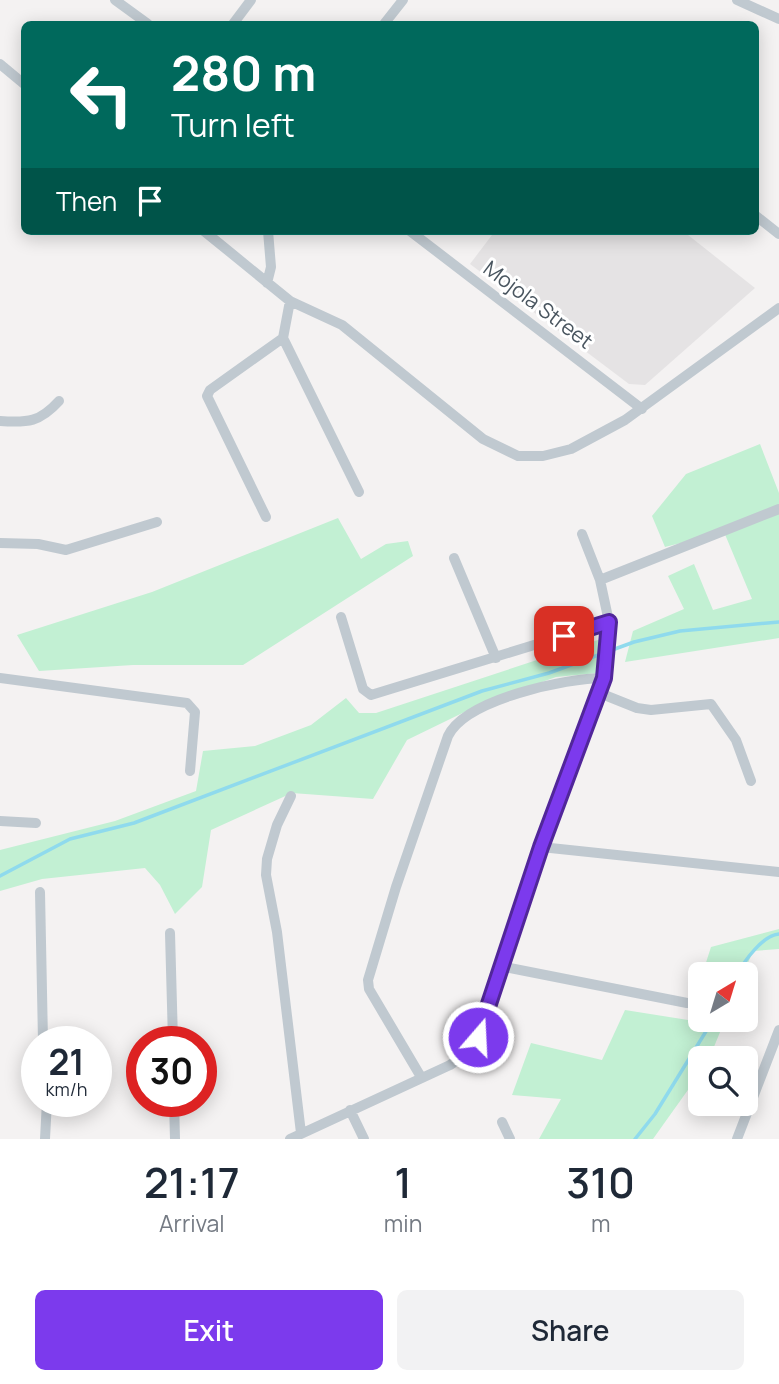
<!DOCTYPE html>
<html lang="en">
<head>
<meta charset="utf-8">
<style>
	:root { --surface:#fff; --page:#f2f2f3; --text:#1f2937; --muted:#747a83; --accent:#7c3aed }
	body { margin:0; font-family:Manrope,sans-serif; background:var(--page); color:var(--text); height:100vh; display:flex; flex-direction:column; font-size:26px; white-space:nowrap }
	* { box-sizing:border-box; margin:0 }
	p { font-size:23px; color:var(--muted) }
	.icon { flex:none; width:38px; height:38px; fill:none; stroke:currentColor; stroke-width:2; stroke-linecap:round; stroke-linejoin:round }
	.map { position:relative; height:1139px; overflow:hidden }
	.panel { display:flex; flex-direction:column; background:var(--surface); flex:1 }
	.panel>* { flex:none }
	.guide { position:absolute; left:21px; top:21px; width:738px; height:214px; border-radius:10px; box-shadow:0 4px 18px #0003; background:#00695c; color:#fff; overflow:hidden }
	.needle { width:46px; rotate:38deg }
	.controls { position:absolute; left:688px; top:962px; display:grid; gap:14px }
	.controls a { display:grid; place-items:center; width:70px; height:70px; border-radius:10px; background:var(--surface); box-shadow:0 4px 18px #0003; font-size:35px }
	.speed { position:absolute; left:21px; top:1026px; display:flex; gap:14px; font-size:35px; font-weight:700; text-align:center }
	.speed>* { display:grid; place-content:center; width:91px; height:91px; border-radius:50%; background:var(--surface); box-shadow:0 4px 18px #0003; line-height:1 }
	.speed small { font-size:18px; font-weight:400 }
	.speed .limit { border:10px solid #d22; background:#fff; color:#111 }
	.pin { position:absolute; display:grid; place-items:center; width:60px; height:60px; color:#fff; margin:-30px; border-radius:14px; box-shadow:0 4px 10px #0006 }
	.me { position:absolute; width:77px; margin:-38px; rotate:19deg; stroke-linejoin:round; filter:drop-shadow(0 0 5px #0008) }
	.turn { display:flex; align-items:center; gap:24px; height:147px; padding:0 35px; font-size:32px }
	.turn .icon { width:91px; height:91px; stroke-width:2.5 }
	.turn b { display:block; font-size:49px; line-height:60px }
	.then { display:flex; align-items:center; height:66px; padding:0 35px; background:#0003; gap:14px; font-size:26px }
	.eta { display:flex; justify-content:space-evenly; align-items:center; height:119px; text-align:center }
	.eta b { font-size:42px; font-weight:600; line-height:49px }
	.button { display:flex; gap:14px; margin-top:auto; padding:14px 35px }
	.button a { flex:1; height:80px; border-radius:10px; background:var(--accent); color:#fff; font-size:28px; font-weight:600; line-height:80px; text-align:center }
	.button a+a { background:var(--page); color:var(--text) }
	.map>svg:first-child { display:block }
	.education { fill:#e5e3e4 }
	.green { fill:#c2f0d3 }
	.lines { fill:none; stroke-linecap:round; stroke-linejoin:round }
	.stream { stroke:#8fdaed; stroke-width:3.5 }
	.minor { stroke:#c0c9d0; stroke-width:10 }
	.route-casing { stroke:#51269a; stroke-width:18 }
	.route { stroke:#7c3aed; stroke-width:12 }
	.labels { text-anchor:middle; stroke-width:6; stroke-linejoin:round; paint-order:stroke }
	.street-label { font-size:21px; fill:#49555f; stroke:#fff }
</style>
</head>
<body>
<div class="map">
<svg width="779" height="1139" viewBox="0 0 779 1139">
	<rect width="100%" height="100%" fill="#f4f2f2"/>
	<!-- education -->
	<path class="education" d="M495,231H683L755,288L645,385L629,384L470,264Z"/>
	<!-- green -->
	<path class="green" d="M760,444L779,493V638L625,662L633,631L684,609L668,576L694,564L713,610L752,599L724,532L665,547L652,516L686,474Z
		M338,518L361,559L386,544L408,541L413,556L243,665H133L39,671L17,635L152,592Z
		M601,639L604,649L598,673L556,677L481,704L407,740L373,799L292,793L211,830L202,887L175,914L160,885L145,868L42,879L0,891V850L115,821L196,791L203,751L255,746L311,725L346,698L359,713H376Z
		M779,929V949L753,951L743,975H702L711,947Z
		M700,982V1020H725L709,1059H700V1073L653,1139H539L561,1099L512,1095L531,1043L602,1060L625,1010L688,1020Z"/>
	<g class="lines">
		<!-- stream -->
		<path class="stream" d="M0,876L70,839L134,823L482,691L549,673L634,642L680,631L779,622
			M737,975C744,961 763,935 779,934
			M635,1139L655,1114L713,1020"/>
		<!-- minor -->
		<path class="minor" d="M115,0L148,24
			M737,0L779,19
			M233,24L251,0
			M384,24L403,0
			M0,64L24,84
			M756,216L779,234
			M204,231L290,301L342,325L483,439L518,456H543L571,449L625,420L779,308
			M410,231L642,409
			M267,283L271,267L268,231
			M290,301L283,338L359,492
			M0,421C28,423 40,422 59,401
			M266,517L207,396L210,390L283,338
			M0,543L38,544L66,550L157,522
			M454,558L496,658
			M600,580L779,509
			M341,617L363,689L371,695L609,622
			M0,678L187,703L195,712L190,771
			M597,692L637,708L651,710L711,704L736,740L751,781
			M291,796L277,825L267,859L266,875L277,932L301,1133
			M0,821L36,823
			M541,847L779,872
			M40,892L43,1041
			M170,933L173,1041
			M500,966L687,1003
			M421,1077L369,989L368,980L396,887L448,736C466,699 566,678 604,678
			M174,1101L175,1139
			M350,1110L364,1139
			M502,1122L510,1139
			M45,1139L47,1101
			M290,1139L450,1065L469,1052L478,1037L541,847L604,675L609,622L600,580L582,534
			M737,1139L779,1030"/>
	</g>
	<g class="lines">
		<!-- route casing -->
		<g class="route-casing">
			<path id="route" d="M478,1037L541,847L604,678L609,622L564,636"/>
		</g>
		<!-- route -->
		<use href="#route" class="route"/>
	</g>
	<g class="labels">
		<!-- street labels -->
		<g class="street-label">
			<text transform="translate(538 305) rotate(37)" y="7">Mojola Street</text>
		</g>
	</g>
</svg>
<div class="controls">
<a><svg class="needle" viewBox="-14 -14 28 28"><path d="M0-13l5 13h-10z" fill="#e53935"/><path d="M0 13l5-13h-10z" fill="#747a83"/></svg></a>
<a><svg class="icon" aria-label="search" viewBox="0 0 24 24"><circle cx="10" cy="10" r="6"/><path d="M15 15l6 6"/></svg></a>
</div>
<div class="speed"><div>21<small>km/h</small></div><div class="limit">30</div></div>
<div class="pin" style="left:564px;top:636px;background:#d93025"><svg class="icon" aria-label="arrive" viewBox="0 0 24 24"><path d="M6 21V4h12l-3 4 3 4H6"/></svg></div>
<svg class="me" style="left:478px;top:1037px" viewBox="-20 -20 40 40"><circle r="17" fill="#7c3aed" stroke="#fff" stroke-width="3"/><path d="M0-11L8 9 0 5-8 9z" fill="#fff"/></svg>
<div class="guide">
<div class="turn"><svg class="icon" aria-label="left" viewBox="0 0 24 24"><path d="M17 20v-9H6M10 6l-5 5 5 5"/></svg><div><b>280 m</b>Turn left</div></div>
<div class="then">Then<svg class="icon" aria-label="arrive" viewBox="0 0 24 24"><path d="M6 21V4h12l-3 4 3 4H6"/></svg></div>
</div>
</div>
<section class="panel">
<div class="eta">
<div><b>21:17</b><p>Arrival</p></div>
<div><b>1</b><p>min</p></div>
<div><b>310</b><p>m</p></div>
</div>
<div class="button"><a>Exit</a><a>Share</a></div>
</section>
</body>
</html>
